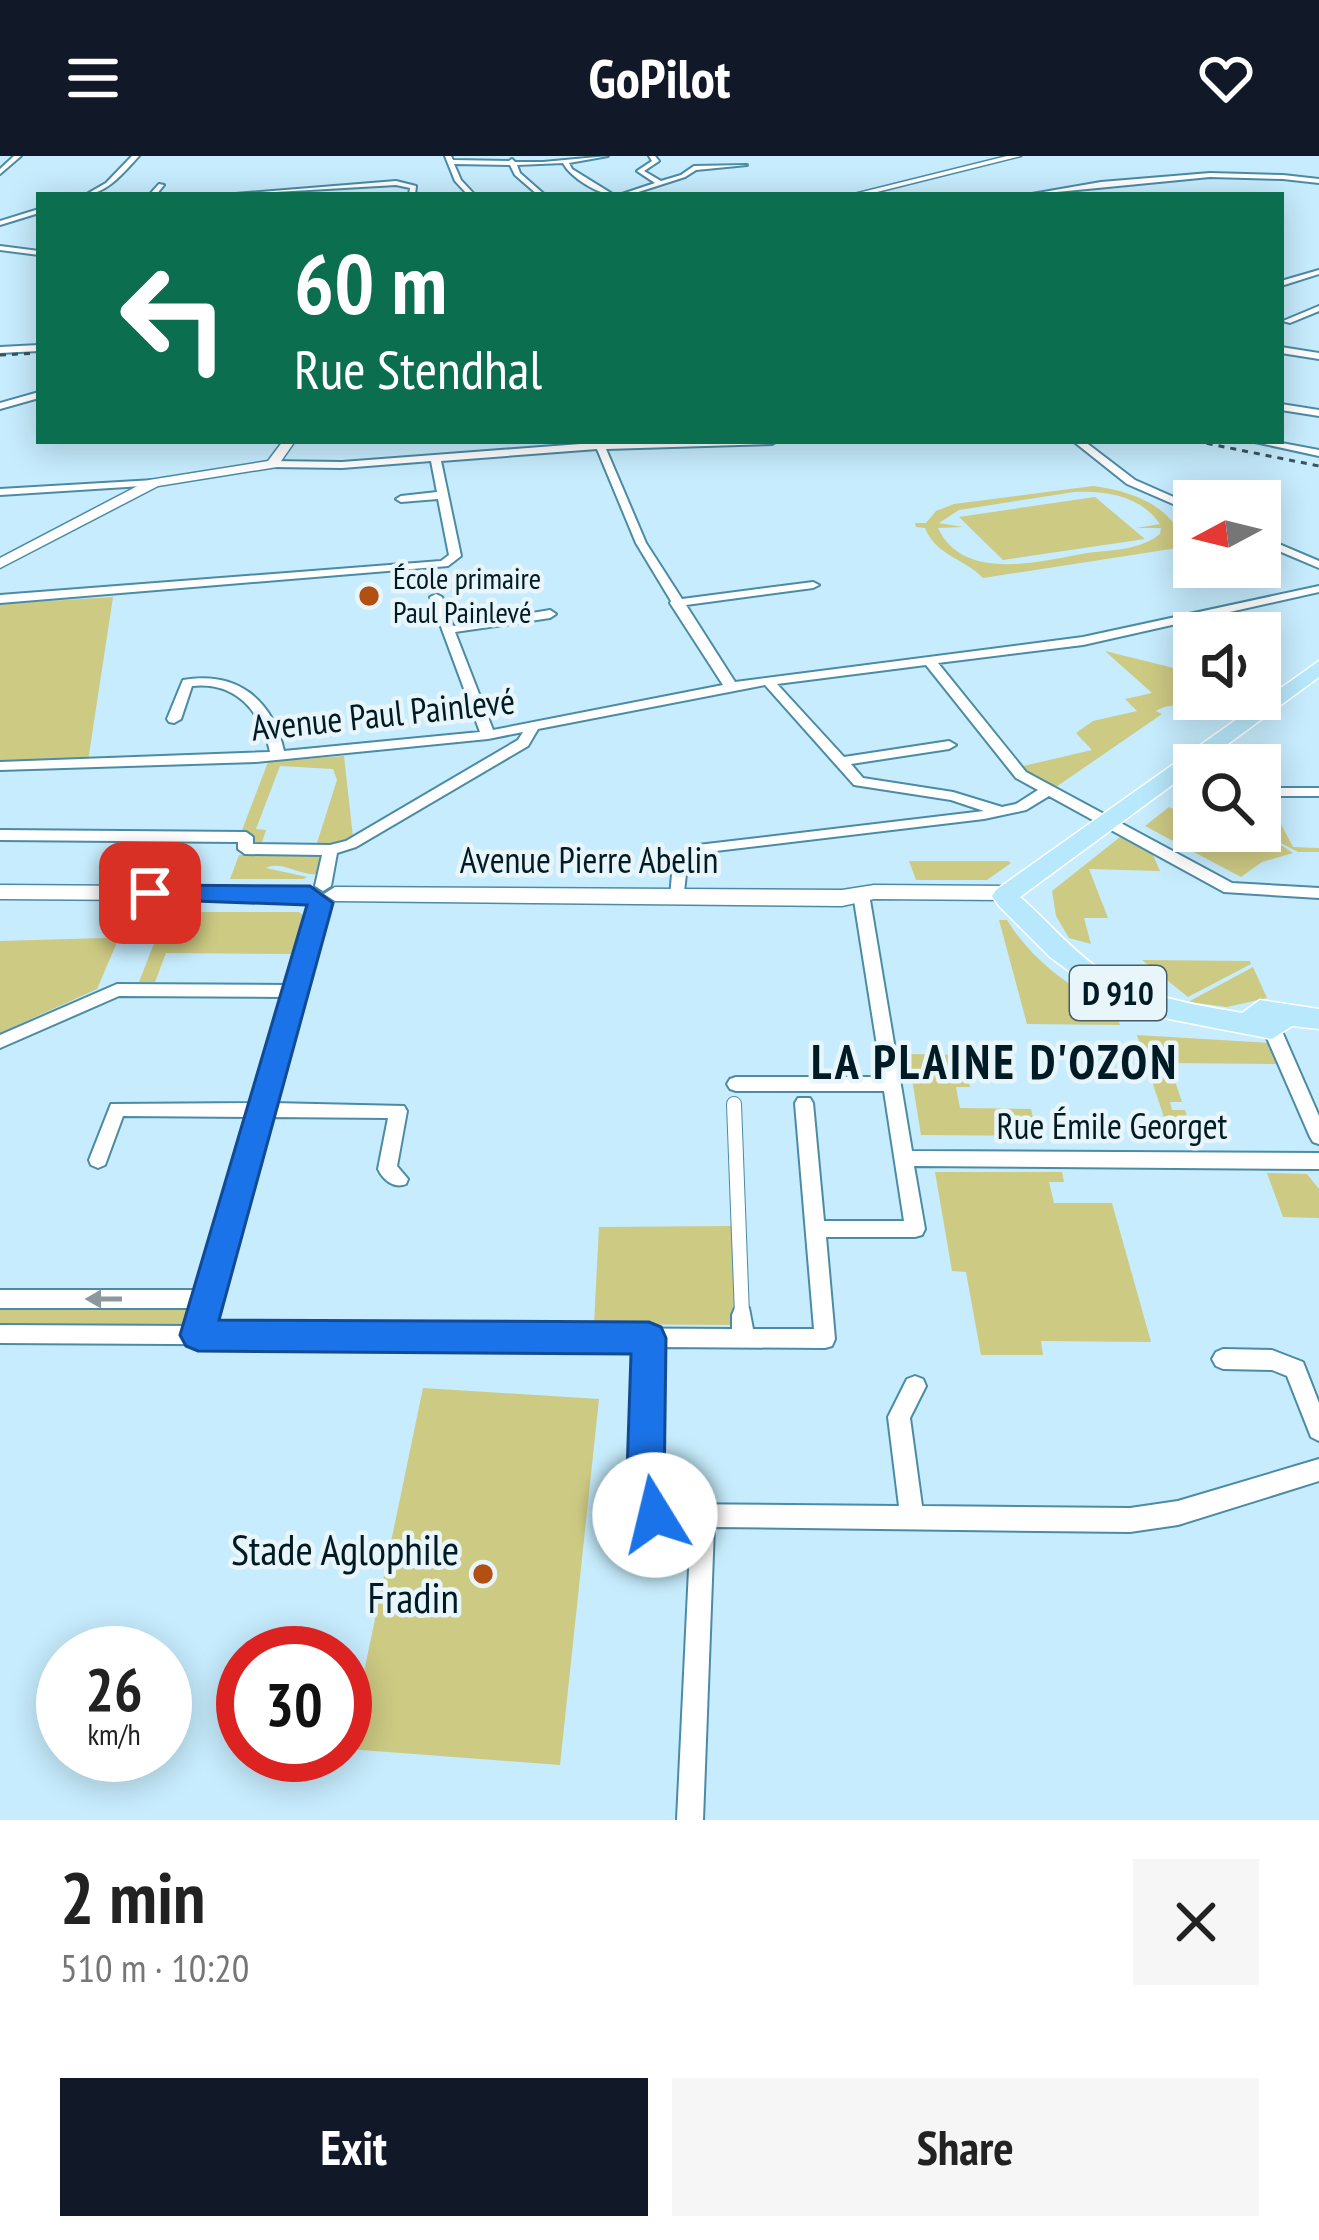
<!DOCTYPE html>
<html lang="en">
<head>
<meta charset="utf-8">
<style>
	:root { --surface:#fff; --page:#f6f6f6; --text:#222; --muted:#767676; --accent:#111827 }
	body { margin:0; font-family:"PT Sans Narrow",sans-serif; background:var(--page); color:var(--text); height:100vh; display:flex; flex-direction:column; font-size:45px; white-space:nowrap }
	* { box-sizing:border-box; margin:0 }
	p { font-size:39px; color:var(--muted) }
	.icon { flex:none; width:66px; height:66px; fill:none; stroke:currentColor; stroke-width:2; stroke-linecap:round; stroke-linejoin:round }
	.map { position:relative; height:1664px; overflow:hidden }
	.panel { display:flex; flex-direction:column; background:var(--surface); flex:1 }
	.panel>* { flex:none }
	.banner { position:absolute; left:36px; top:36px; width:1248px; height:252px; border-radius:0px; box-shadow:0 6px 30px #0003; background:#0b6e4f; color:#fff; overflow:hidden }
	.needle { width:78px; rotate:263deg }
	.buttons { position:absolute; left:1173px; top:324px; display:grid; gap:24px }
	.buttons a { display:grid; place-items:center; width:108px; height:108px; border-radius:0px; background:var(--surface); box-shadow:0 6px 30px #0003; font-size:60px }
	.speed { position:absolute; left:36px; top:1470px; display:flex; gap:24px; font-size:60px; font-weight:700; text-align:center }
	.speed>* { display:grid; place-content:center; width:156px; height:156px; border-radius:50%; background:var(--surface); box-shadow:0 6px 30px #0003; line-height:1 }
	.speed small { font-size:30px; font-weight:400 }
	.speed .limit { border:18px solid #d22; background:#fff; color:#111 }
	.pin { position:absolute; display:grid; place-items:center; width:102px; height:102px; color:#fff; margin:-51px; border-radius:24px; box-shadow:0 6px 18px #0006 }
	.me { position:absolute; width:132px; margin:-66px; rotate:351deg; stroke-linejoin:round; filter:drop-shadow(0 0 9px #0008) }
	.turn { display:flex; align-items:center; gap:42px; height:252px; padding:0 60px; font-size:54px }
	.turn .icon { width:156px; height:156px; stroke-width:2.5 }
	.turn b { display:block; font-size:84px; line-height:102px }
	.round { display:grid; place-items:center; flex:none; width:126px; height:126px; border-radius:0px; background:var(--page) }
	.summary { display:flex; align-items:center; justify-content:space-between; height:204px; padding:0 60px }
	h1 { font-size:72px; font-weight:700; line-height:90px }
	.action { display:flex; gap:24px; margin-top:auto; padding:24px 60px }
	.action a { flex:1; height:138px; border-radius:0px; background:var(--accent); color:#fff; font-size:48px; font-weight:700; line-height:138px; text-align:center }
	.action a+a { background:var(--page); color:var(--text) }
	header { display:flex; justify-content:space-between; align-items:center; height:156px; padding:0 60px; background:var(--accent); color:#fff; font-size:54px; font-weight:700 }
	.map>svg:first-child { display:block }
	.green { fill:#cdca84; fill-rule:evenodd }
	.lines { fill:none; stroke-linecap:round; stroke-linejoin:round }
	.pedestrian-casing { stroke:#4c8ba5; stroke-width:16 }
	.minor-casing { stroke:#4c8ba5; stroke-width:4 }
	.tertiary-casing { stroke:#4c8ba5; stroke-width:3 }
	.secondary-casing { stroke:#4c8ba5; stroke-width:3 }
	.primary-casing { stroke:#fff; stroke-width:3 }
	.pedestrian { stroke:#fff; stroke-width:14 }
	.minor { fill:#fff; fill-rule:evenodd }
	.tertiary { fill:#fff; fill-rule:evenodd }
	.secondary { fill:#fff; fill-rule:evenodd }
	.primary { fill:#b7e8fb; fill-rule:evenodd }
	.rail { stroke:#375460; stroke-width:3; stroke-dasharray:6 6; stroke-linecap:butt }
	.oneway { fill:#8d989d }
	.route { fill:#1a73e8; stroke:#114b97; stroke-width:3 }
	.poi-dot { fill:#b24f13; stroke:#e8f5fa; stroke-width:4.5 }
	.labels { text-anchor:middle; stroke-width:9; stroke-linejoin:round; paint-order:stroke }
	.far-poi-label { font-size:30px; fill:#011b25; stroke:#e8f5fa; text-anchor:start }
	.shield { fill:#e8f5fa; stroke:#465c65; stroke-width:3 }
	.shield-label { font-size:33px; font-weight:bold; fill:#011b25 }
	.street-label { font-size:36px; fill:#011b25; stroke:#e8f5fa }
	.near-poi-label { font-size:42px; fill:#011b25; stroke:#e8f5fa; text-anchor:end }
	.district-label { font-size:48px; font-weight:bold; letter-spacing:3px; fill:#011b25; stroke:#e8f5fa }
</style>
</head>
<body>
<header><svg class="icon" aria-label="menu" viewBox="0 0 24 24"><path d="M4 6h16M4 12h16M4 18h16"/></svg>GoPilot<svg class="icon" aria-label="heart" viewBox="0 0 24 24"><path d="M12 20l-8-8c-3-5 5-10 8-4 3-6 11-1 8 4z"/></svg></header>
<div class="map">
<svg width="1319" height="1664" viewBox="0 0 1319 1664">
	<rect width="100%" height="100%" fill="#c6ecfd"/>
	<!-- green -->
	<path class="green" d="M1093,330C1123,334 1156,343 1175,369H1188L1190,374L1176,373L1175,378L1190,390L983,422C964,402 936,400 925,372L916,371L915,367H926L936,355L954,348ZM1074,336C1106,334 1141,340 1160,368L1136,372H1161L1160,378C1141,394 1111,394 1087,397C1042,405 963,427 938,372L963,371L939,367L959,354Z
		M1095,341L1145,383L1003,404L959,361Z
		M113,441L88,605L0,607V448Z
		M1105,495L1194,517V527L1186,524L1175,532L1217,556L1209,563C1190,554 1175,543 1156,555L1162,558L1056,631L1019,611L1092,594L1076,577L1093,565L1137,555L1125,543L1152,537Z
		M344,600L353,681L339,687H317L337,624L333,613L280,610L256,673L266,674L261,689L255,687L254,679L241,677L268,606Z
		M1260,641L1269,645L1293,691L1319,692V696H1298L1266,679L1293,697L1262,706L1241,721L1145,670L1169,651L1194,664V675H1260Z
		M1120,681L1153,699L1160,715L1089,713L1108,762H1084L1091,788L1069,782L1056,760L1052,735Z
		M239,699H317L320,702L316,718C301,720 281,704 266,712L307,721L303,723H230Z
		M909,705H1008L1011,707L987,724H916Z
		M184,756H299L304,760L293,798L166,797L155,826H139L155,785L118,784L97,833L0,877V785L174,780Z
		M999,764H1007C1033,806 1071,832 1115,854L1120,869L1027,868Z
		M1142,804L1250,805L1251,808L1188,841Z
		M1253,811L1267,842L1227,851L1188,846Z
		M1137,879L1270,887L1279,908L1169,907L1182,946H1170L1172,954H1185L1191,972H1218L1221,980H1170Z
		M908,898L963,899L970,931H956L960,952L1031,953L1037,980L921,979Z
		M935,1016H1062L1064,1026H1049L1054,1047H1112L1151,1186L1041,1185L1043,1199H981L966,1116L952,1115Z
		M1267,1017L1307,1018L1319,1033V1062L1283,1061Z
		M732,1070L736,1169L594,1168L599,1071Z
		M0,1149L191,1150L195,1152L189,1172H0Z
		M423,1232L599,1243L560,1609L348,1593Z"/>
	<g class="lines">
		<!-- pedestrian casing -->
		<g class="pedestrian-casing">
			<path id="pedestrian" d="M734,948L742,1159"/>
		</g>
		<!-- minor casing -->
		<g class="minor-casing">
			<path id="minor" d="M14,0H21L0,18V13Z
				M132,0H139C124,16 108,37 85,39L106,27Z
				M445,0H451L453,4L509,5L512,3L515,6H543L608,0L569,7L572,13L614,39C598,38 571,22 563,7L517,9L520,17L545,39H538L515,19L510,9L454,8L461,24L475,39H468L455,25Z
				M649,0H655L659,5L644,15L661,25L681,19L694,10L747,9L696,14L685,21L629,39H619L655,27L637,15L652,5Z
				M1210,17L1283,19L1319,23V27L1283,23L1210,21L1026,39L1101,26Z
				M396,25L416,30L415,39H409L410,32L396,29L223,39Z
				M159,28L164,29L156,39H149Z
				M39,53V57L0,69V65Z
				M0,90L39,95V99L0,94Z
				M1319,114V118L1281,130V125Z
				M1319,150V155L1290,167L1283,165Z
				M39,189V195L0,197V191Z
				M1281,191L1319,197V203L1281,197Z
				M39,236V242L0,253V247Z
				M1281,248L1319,254V260L1281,254Z
				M593,285H777L772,288L606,293L646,387L682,443L813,426L819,429L813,432L686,449L735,526L1083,481L1319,430V436L1083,489L938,507L1026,616L1232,727L1319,732V742L1224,736L1049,640L1026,654L984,663L707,696L687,709L683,745H673L670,741L673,707L698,689L984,655L951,644L854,629L765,529L538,573L528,590L356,691L337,697L331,730L323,735L315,730L322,699L245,698L238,693V686L0,684V674L246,676L253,681V688L330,689L346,685L518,584L523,576L488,583L256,606L0,614V606L270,596C262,556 236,525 192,530L181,563L174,567L169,566L167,563L183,524C236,515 272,542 284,595L480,576L430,441L436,438L442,441L453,470L550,454L556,458L550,462L455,476L493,574L723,529L670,447L671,445L636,387L597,293L441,305L461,400L448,410L0,447V439L441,405L449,399L438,343L401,346L396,343L401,340L437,336L431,305L342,312L272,311L267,308L272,305L342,306L594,287ZM926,509L1016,622L1038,634L1016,648L1002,651L953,636L863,622L851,608L949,593L956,589L949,585L844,601L777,528Z
				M1073,285H1084L1135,324L1194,350V357L1127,328Z
				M1250,285H1271L1319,294V300Z
				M154,324L159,327L158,329L0,339V333Z
				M1260,380L1319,405V412L1260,387Z
				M1260,632H1319V640H1260Z
				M861,733L869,738L912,995L1319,997V1013L914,1010L925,1073L922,1079L915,1081H826L835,1183L832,1190L825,1192L659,1191L657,1343L660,1348L899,1350L888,1261L907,1223L915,1220L923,1223L926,1230L910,1262L922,1350L1130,1352L1178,1345L1319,1303V1325L1178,1369L1130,1376L714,1371L703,1664H677L691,1371C665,1371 646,1374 634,1347L638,1191L0,1187V1169L190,1170L195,1152H0V1134H201L251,961L123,960L105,1009L98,1012L91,1009L89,1004L111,948L255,947L285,841L119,840L0,892V879L117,828L289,829L312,747L320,742L328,747L272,947L404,950L407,955L397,1010L408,1023L406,1028C394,1033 383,1024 378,1013L388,962L269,961L211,1170L732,1173V1159L735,1152L742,1150L749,1152L753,1173H814L795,947L798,942H810L813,947L824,1065H904L884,935H736L730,933L727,928L730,923L736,921H882L853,738Z
				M1272,867L1278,869L1281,873L1319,960V988L1313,986L1310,981L1263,873L1266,869Z
				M1223,1193L1272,1194L1303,1206L1319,1247V1285L1311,1281L1287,1220L1272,1214L1223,1213L1216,1210L1212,1203L1216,1196Z"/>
		</g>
		<!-- tertiary casing -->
		<g class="tertiary-casing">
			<path id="tertiary" d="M1007,0H1021L865,39H850Z
				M283,285H295L277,311L158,330L0,412V402L149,324L268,305Z"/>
		</g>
		<!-- secondary casing -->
		<g class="secondary-casing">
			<path id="secondary" d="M0,729L310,731L321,738L310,745L0,743Z
				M874,729L1006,730L1017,737L1006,744L874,743L842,750L335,745L324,738L335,731L842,734Z"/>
		</g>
		<!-- primary casing -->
		<g class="primary-casing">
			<path id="primary" d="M1319,505V521L1020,741C1047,764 1069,792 1098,812C1141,841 1191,848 1242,857L1260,844L1319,853V873L1292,870L1272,883L1169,863L1103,840L1050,801L999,750L992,740L996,734Z"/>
		</g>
		<!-- pedestrian -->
		<use href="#pedestrian" class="pedestrian"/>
		<!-- minor -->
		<use href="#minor" class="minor"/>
		<!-- tertiary -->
		<use href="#tertiary" class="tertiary"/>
		<!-- secondary -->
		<use href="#secondary" class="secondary"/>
		<!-- primary -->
		<use href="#primary" class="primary"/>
		<!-- rail -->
		<path class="rail" d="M0,199L39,197
			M1195,285L1319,310"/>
	</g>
	<!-- one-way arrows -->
	<defs><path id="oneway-solid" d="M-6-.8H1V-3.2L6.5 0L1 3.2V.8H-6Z" transform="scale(3)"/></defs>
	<use class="oneway" href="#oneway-solid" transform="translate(104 1143) rotate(-180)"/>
	<!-- route -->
	<path class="route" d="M150,729L310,730L333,747L219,1164L649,1166L661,1171L666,1182L664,1340L674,1359L669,1372L655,1378L642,1372L626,1347L631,1198L198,1195L186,1190L180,1179L307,749L141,743L137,737Z"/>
	<!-- markers -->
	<g class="poi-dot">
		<circle cx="369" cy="440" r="12"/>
		<circle cx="483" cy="1418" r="12"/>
	</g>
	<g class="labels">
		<!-- far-poi labels -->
		<g class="far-poi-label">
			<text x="393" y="433">École primaire<tspan x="393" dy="34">Paul Painlevé</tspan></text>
		</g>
		<!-- shield labels -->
		<rect class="shield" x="1070" y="810" width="96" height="54" rx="9"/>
		<g class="shield-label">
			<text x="1118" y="849">D 910</text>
		</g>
		<!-- street labels -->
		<g class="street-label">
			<text transform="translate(383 558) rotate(-6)" y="13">Avenue Paul Painlevé</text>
			<text x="589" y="717">Avenue Pierre Abelin</text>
			<text x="1112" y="983">Rue Émile Georget</text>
		</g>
		<!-- near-poi labels -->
		<g class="near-poi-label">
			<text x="459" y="1409">Stade Aglophile<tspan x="459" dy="48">Fradin</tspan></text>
		</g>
		<!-- district labels -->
		<g class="district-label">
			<text x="995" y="923">LA PLAINE D'OZON</text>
		</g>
	</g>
</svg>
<div class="buttons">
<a><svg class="needle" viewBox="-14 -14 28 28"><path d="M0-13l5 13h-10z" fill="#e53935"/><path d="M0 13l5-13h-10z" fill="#767676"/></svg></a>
<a><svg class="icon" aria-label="sound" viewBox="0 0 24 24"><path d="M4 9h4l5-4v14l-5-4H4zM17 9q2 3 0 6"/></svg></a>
<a><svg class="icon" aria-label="search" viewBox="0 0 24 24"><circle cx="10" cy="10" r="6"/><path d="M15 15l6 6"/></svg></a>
</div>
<div class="speed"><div>26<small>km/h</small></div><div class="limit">30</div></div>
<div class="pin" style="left:150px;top:737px;background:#d93025"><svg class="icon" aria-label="arrive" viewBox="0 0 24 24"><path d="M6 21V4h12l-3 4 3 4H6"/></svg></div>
<svg class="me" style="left:655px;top:1359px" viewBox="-20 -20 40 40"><circle r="19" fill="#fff"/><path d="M0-13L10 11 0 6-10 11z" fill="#1a73e8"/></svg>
<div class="banner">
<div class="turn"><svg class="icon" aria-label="left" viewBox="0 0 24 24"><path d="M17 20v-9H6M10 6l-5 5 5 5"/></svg><div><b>60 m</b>Rue Stendhal</div></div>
</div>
</div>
<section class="panel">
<div class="summary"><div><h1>2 min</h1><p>510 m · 10:20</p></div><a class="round"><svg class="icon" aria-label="close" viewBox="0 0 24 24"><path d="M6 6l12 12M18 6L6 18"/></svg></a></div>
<div class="action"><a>Exit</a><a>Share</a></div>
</section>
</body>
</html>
